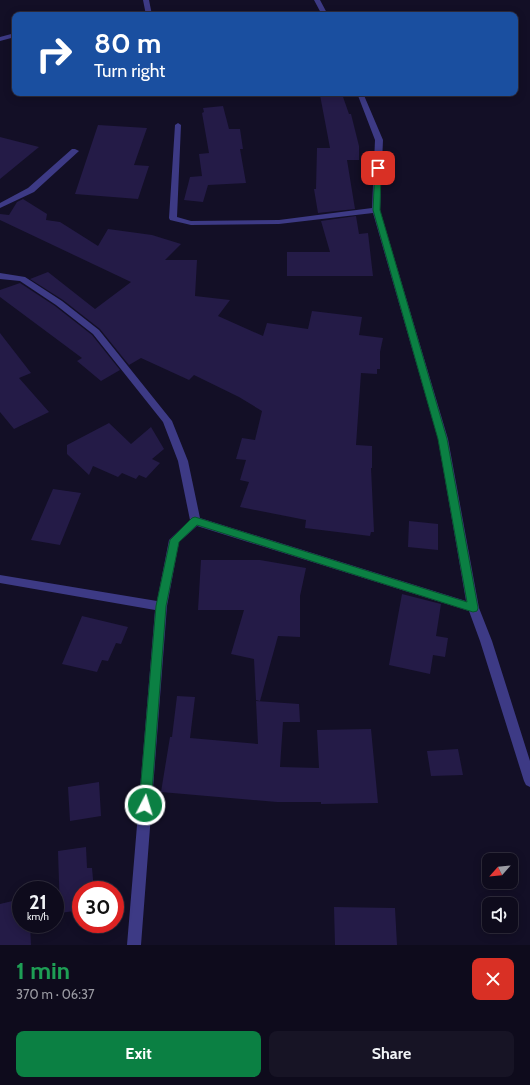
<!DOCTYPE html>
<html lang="en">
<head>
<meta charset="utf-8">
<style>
	:root { --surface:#0e0b1c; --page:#171425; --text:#f1f3f6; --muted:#9b9ba3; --line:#2e2b3b; --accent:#0b8043 }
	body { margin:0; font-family:Cabin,sans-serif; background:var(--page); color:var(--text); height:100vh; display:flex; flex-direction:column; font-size:15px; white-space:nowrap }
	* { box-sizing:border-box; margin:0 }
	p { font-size:13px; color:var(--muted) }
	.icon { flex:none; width:22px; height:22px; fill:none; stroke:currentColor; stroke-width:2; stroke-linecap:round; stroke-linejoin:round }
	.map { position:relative; height:945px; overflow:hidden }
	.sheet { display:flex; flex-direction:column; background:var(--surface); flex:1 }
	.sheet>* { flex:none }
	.top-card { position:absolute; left:12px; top:12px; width:506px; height:84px; border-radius:8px; box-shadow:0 2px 10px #0003,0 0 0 1px var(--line); background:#1a4fa0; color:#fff; overflow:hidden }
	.needle { width:26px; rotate:243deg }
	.buttons { position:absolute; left:482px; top:853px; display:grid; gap:8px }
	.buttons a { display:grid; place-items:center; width:36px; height:36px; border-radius:8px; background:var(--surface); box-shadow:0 2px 10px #0003,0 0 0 1px var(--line); font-size:20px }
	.speed { position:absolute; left:12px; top:881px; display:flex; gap:8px; font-size:20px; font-weight:700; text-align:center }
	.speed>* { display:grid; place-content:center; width:52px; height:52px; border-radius:50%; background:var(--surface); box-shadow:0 2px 10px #0003,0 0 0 1px var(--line); line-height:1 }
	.speed small { font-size:10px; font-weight:400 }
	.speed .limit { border:6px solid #d22; background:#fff; color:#111 }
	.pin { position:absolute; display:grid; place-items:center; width:34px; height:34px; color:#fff; margin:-17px; border-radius:8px; box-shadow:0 2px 6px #0006 }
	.me { position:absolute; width:44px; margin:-22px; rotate:5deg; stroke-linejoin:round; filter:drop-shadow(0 0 3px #0008) }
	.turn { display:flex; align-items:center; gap:14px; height:84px; padding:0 16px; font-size:18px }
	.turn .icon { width:52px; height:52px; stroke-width:2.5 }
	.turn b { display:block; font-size:28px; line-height:34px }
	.round { display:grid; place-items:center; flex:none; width:42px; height:42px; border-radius:8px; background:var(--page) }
	.head { display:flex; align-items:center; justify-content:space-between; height:68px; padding:0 16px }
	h1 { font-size:24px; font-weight:800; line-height:30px; color:#1e9e55 }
	.cta { display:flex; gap:8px; margin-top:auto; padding:8px 16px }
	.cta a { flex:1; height:46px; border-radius:8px; background:var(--accent); color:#fff; font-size:16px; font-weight:800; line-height:46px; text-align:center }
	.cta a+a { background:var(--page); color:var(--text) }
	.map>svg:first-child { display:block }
	.building { fill:#241b47 }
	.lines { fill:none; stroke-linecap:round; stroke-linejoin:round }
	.minor { fill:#3d3a85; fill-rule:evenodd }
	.route { fill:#0b8043; stroke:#07532c }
</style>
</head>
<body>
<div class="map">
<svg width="530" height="945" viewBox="0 0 530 945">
	<rect width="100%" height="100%" fill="#130f26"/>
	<!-- building -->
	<path class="building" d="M342,94L349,114H351L359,146V160H347L355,209L318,213L314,189H316L317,148H330L320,95Z
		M223,106L229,129H240L243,149H240L246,183L208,185L203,202L184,200L190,177L202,176L199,154L209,153L202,113L204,112L203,108Z
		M98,125L147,128L134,165L149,166L138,199L75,194Z
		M0,137L39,147L0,179Z
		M23,199L47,214L46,220L60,222L98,246L108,229L152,235L181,244L165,260H197L195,296L230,300L218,316L263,336L267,323L308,329L312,311L362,317L359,335L383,338L380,352V369H377V374L361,373L356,445L372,446V468H371L374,532H371L370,536L305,528L306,520L240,507L249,482L240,480L246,460L236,459L242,438L255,440L262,411L239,397L194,375L189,380L141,358L129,365L100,329L63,300L30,279L48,272L95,309L131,282L0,220V214L9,215L17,202Z
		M356,216L359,234L368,233L373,276H287V252H330L321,221Z
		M20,283L55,306L92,335L120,370L101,381L77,361L82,358L0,297V290Z
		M0,333L31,373L19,378L49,412L14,429L0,412Z
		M109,423L131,444L151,427L164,449L152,459L160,463L146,478L139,475L136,479L122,473L118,477L93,466L89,475L67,454V445Z
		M53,489L81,493L60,545L31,540Z
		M409,521L438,524V550L408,547Z
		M201,560H260L306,568L300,596V637L278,636L260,701L256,700L254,659L231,654L244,610H198Z
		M402,594L441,604L436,636L448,638L445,657L433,655L430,674L389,665Z
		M82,616L128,627L121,644L116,643L108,661L102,660L97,672L62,664Z
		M177,696L195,697L190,738L258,744L256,701L299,704L300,722H283L280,767L319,768L317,730L371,729L378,803L321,804V802H277L161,792L170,737H172Z
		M458,749L463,775L431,776L427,751Z
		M99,782L101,816L70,821L68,787Z
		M86,847L87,868H92L94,890H81V910L60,913L58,851Z
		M21,899V924H30L31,945H0V904Z
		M334,907L395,908L397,945H335Z"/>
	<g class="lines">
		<!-- minor -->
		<path class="minor" d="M143,0H149L152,15H146Z
			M314,0H320L328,15H322Z
			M15,33V37L0,41V37Z
			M357,93H363L383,140L380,210L448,439L479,608L492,641L530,761V787L526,785L524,781L480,641L469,611L197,526L179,542L167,606L141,945H127L155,610L0,583V575L157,601L169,540L190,520L178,461L163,422L93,334L56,305L20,281L0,279V273L25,277L62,301L99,330L172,421L188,461L200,518L466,601L438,439L373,213L279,224L191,225L170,220L169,218L175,125L178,123L181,125L177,217L191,221L279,220L372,208L375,140Z
			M72,149H75L79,151L34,192L0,208V203L28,188Z"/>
	</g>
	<!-- route -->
	<path class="route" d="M378,166L381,168L380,210L447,439L478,608L477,611L473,612L197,525L179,542L166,606L151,805L149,809L145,811L141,809L139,805L156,606L170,540L192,518L195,517L467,602L438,439L373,210L375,168Z"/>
</svg>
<div class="buttons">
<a><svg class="needle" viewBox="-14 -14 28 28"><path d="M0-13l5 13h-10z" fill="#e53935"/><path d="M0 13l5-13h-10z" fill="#9b9ba3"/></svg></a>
<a><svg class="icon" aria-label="sound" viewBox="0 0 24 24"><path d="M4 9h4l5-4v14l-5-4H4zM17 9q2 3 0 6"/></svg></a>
</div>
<div class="speed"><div>21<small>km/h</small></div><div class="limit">30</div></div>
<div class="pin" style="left:378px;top:168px;background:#d93025"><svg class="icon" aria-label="arrive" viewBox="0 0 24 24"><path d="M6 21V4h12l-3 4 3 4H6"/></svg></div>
<svg class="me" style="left:145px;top:805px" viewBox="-20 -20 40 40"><circle r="17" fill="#0b8043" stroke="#fff" stroke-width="3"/><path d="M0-11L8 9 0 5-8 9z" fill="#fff"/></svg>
<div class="top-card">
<div class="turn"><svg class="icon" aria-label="right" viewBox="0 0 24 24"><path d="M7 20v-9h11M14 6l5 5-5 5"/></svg><div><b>80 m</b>Turn right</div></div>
</div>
</div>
<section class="sheet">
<div class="head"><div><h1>1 min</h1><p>370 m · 06:37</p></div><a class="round" style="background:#d93025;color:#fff"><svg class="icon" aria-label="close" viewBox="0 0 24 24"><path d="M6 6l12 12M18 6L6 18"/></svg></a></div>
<div class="cta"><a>Exit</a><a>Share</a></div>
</section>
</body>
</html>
